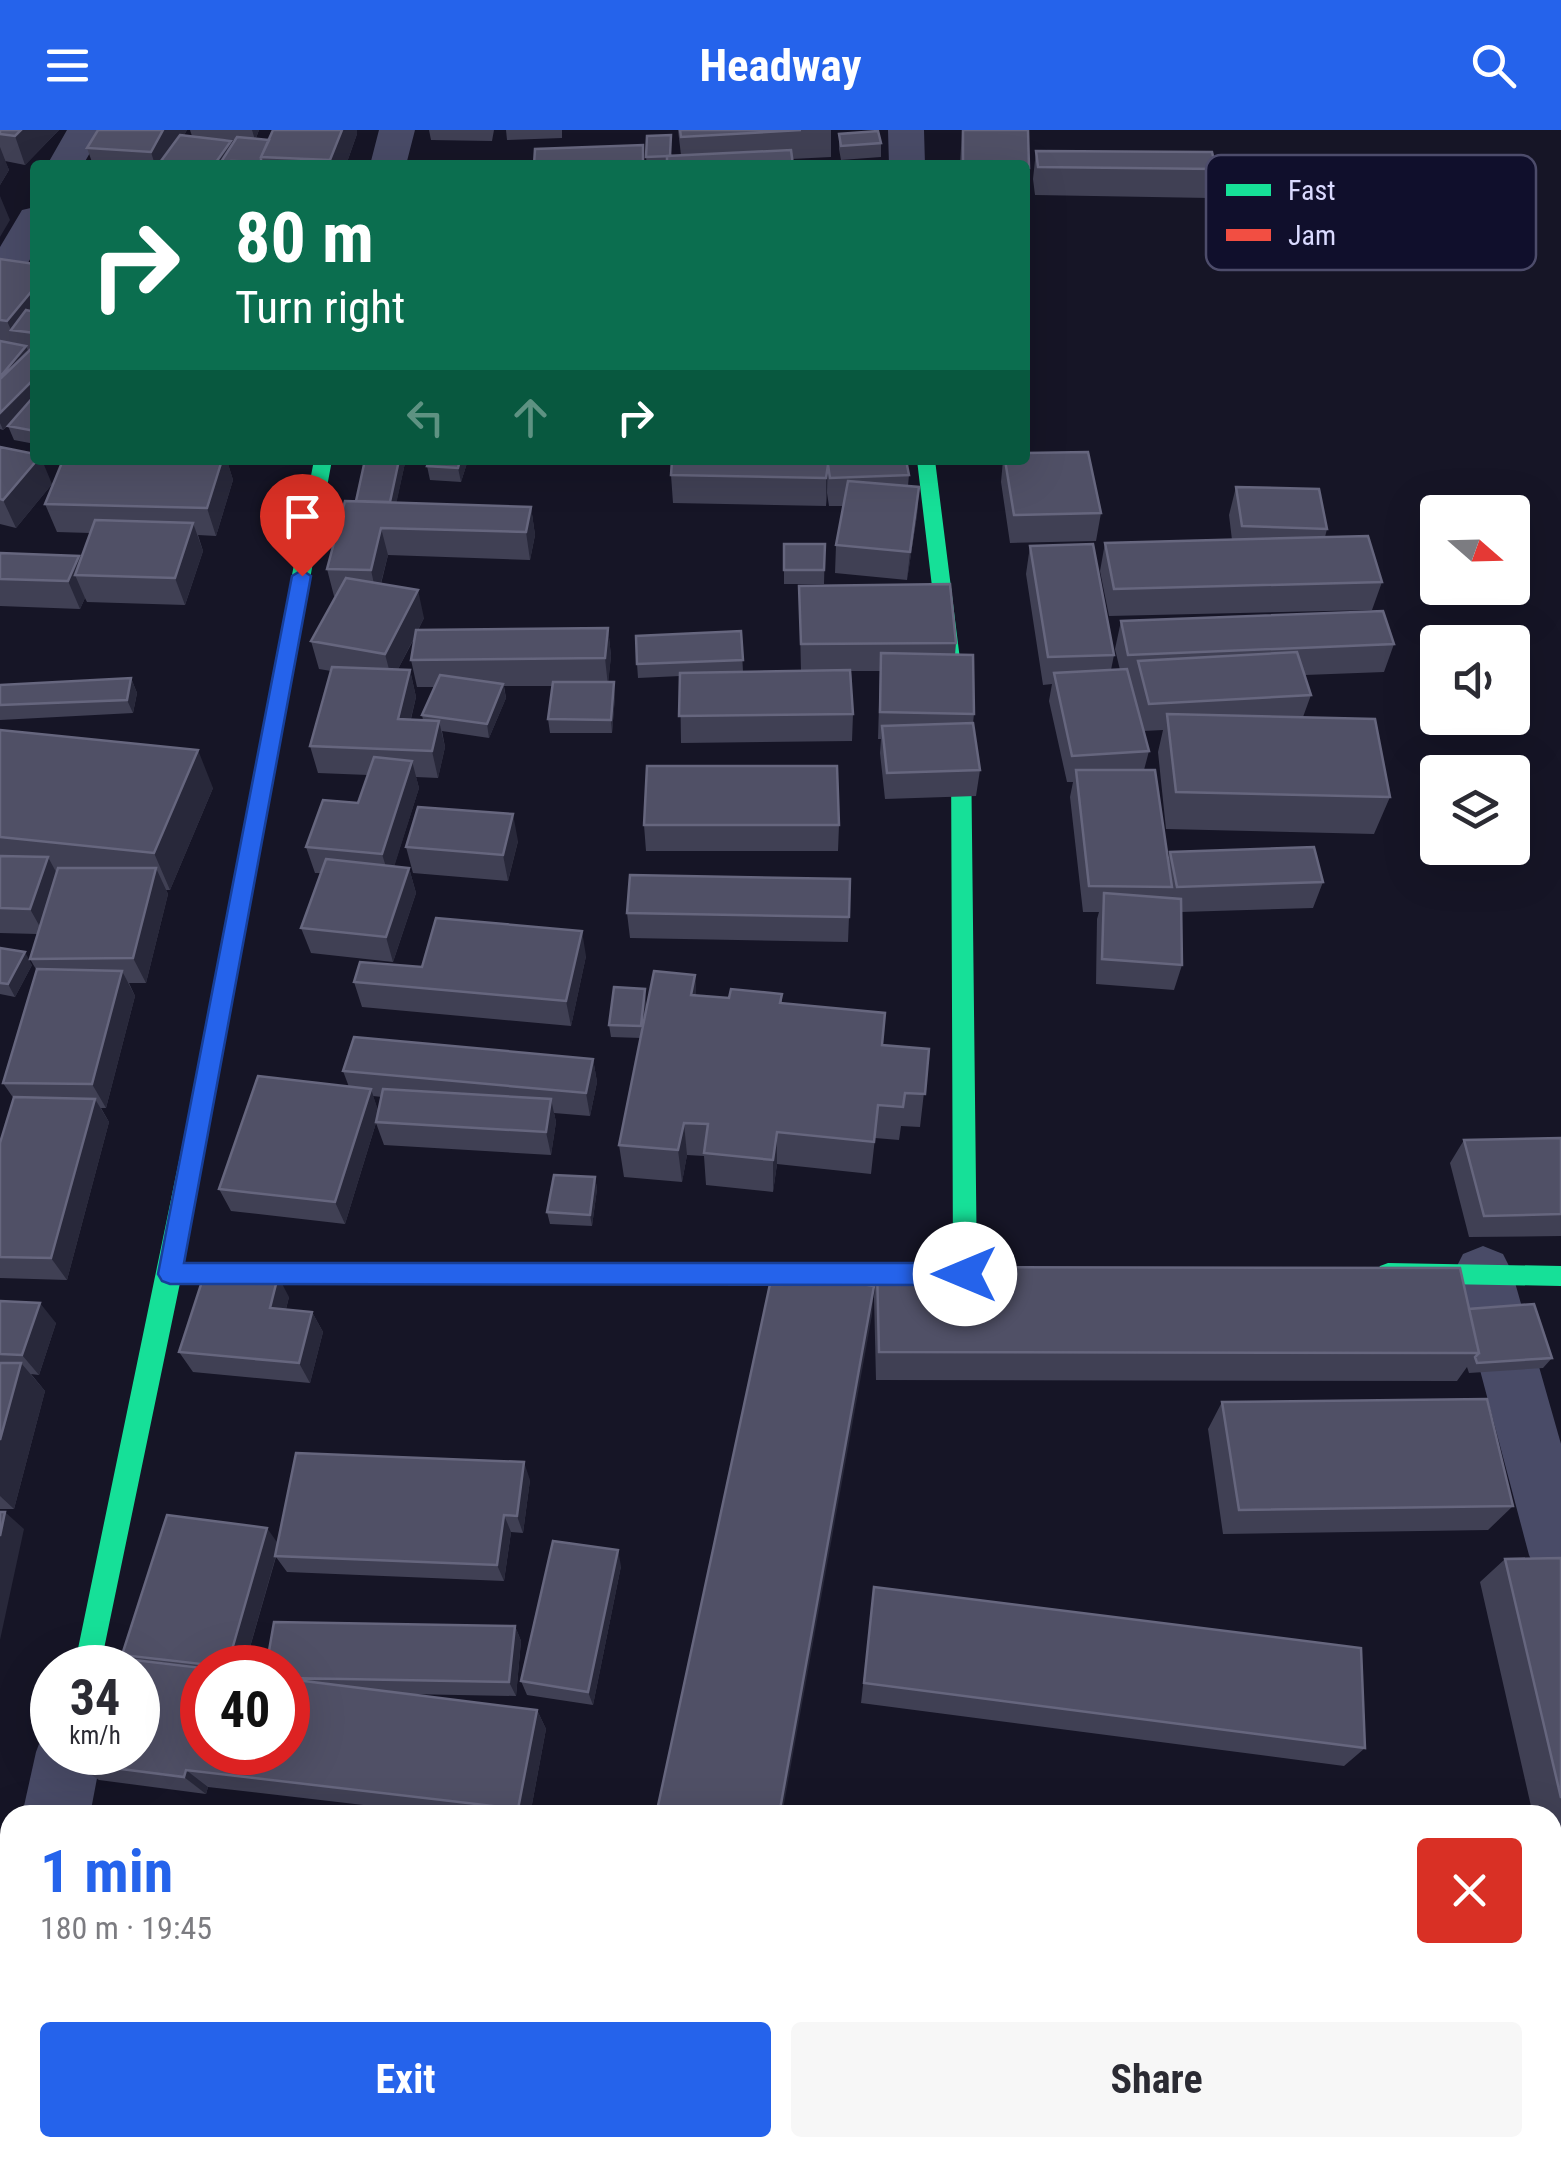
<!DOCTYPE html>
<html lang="en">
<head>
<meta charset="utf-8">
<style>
	:root { --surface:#fff; --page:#f7f7f7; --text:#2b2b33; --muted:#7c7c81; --accent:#2563eb }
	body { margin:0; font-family:"Roboto Condensed",sans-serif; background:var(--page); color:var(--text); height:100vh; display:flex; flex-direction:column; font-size:38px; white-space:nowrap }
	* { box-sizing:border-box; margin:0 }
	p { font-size:32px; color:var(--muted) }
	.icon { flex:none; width:55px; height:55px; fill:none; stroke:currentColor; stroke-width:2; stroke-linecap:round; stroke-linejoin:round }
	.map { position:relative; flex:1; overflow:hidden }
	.details { position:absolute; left:0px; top:1675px; width:1562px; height:352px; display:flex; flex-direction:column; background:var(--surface); border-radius:30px 30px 0 0; box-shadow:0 10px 40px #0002 }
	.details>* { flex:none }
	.banner { position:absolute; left:30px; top:30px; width:1000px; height:305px; border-radius:10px; box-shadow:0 10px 40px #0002; background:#0b6e4f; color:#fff; overflow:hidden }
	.needle { width:65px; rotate:110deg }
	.controls { position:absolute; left:1420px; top:365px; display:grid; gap:20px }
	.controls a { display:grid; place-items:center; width:110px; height:110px; border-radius:10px; background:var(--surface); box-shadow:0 10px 40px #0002; font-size:50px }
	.speed { position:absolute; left:30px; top:1515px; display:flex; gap:20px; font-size:50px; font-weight:700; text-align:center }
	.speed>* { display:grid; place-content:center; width:130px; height:130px; border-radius:50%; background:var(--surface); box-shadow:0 10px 40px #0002; line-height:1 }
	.speed small { font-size:25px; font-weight:400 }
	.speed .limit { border:15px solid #d22; background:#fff; color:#111 }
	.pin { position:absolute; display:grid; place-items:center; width:85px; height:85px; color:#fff; margin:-102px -42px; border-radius:50% 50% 50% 0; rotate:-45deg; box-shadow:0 0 10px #0007 }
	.pin .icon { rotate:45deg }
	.me { position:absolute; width:110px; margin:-55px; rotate:270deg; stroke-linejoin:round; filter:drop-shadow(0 0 8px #0008) }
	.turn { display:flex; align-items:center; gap:35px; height:210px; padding:0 40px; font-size:45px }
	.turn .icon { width:130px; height:130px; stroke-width:2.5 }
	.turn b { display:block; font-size:70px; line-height:85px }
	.lanes { display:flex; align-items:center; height:95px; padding:0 40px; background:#0003; justify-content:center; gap:50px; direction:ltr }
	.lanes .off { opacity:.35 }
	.round { display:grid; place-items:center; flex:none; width:105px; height:105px; border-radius:10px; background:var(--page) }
	.summary { display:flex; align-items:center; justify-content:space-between; height:170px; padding:0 40px }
	h1 { font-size:60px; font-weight:700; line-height:75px; color:var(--accent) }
	.cta { display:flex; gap:20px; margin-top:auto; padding:20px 40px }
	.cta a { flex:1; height:115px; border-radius:10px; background:var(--accent); color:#fff; font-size:40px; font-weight:700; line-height:115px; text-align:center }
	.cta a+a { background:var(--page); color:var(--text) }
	header { display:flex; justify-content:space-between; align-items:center; height:130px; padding:0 40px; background:var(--accent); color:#fff; font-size:45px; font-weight:700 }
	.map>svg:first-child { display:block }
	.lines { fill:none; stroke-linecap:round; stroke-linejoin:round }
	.street { fill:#494b67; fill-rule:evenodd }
	.fast { fill:#16e098; fill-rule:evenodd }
	.jam { fill:#f24e42; fill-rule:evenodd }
	.wall { fill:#404054; fill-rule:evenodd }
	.shaded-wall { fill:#28283a }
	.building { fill:#505066; stroke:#66667e; stroke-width:2.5 }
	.route { fill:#2563eb; stroke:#184099; stroke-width:2.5 }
	.key { fill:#100f2c; stroke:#4d4c6b; stroke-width:2.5 }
	.key-label { font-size:28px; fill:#dadaff }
</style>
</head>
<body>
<header><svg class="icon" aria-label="menu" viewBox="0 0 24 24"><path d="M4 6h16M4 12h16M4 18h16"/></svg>Headway<svg class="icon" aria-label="search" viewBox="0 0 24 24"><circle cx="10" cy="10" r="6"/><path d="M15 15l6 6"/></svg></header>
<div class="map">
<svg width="1561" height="2027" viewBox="0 0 1561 2027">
	<rect width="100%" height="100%" fill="#161526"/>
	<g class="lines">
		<!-- street -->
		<path class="street" d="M67,0H103L83,35H47Z
			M379,0H415L406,35H370Z
			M888,0H924L925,35H889Z
			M35,77V121L13,158L0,161V117L22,80Z
			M1483,1116L1503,1124L1512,1142L1561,1314V1456L1539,1447L1529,1425L1454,1142L1463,1124Z
			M52,1595V1622H102L90,1685H22L36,1622L45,1598Z
			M10,1869V1986L0,1990V1873Z"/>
		<!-- fast -->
		<path class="fast" d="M314,330H332L275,638L265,645L255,638Z
			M917,330H935L971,617L977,1144L973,1151L965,1154L180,1153L100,1538H74L211,876L219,873L230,882L184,1133L953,1134L951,617Z
			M1388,1133L1561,1136V1156L1388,1153L1380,1150L1376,1143L1380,1136Z"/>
		<!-- jam -->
		<path class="jam" d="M265,631L275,638L230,882L219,891L208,882L255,638Z"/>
	</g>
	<!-- wall -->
	<path class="wall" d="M0,0H59L25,35L5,31L9,40L0,55Z
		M187,0L184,5L192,6L190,0H259L256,8L269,10L273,0H357V4L346,35H93L87,18ZM213,9L235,10L232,14Z
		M429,0H494L492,11L431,10Z
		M506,0H562V8L507,10Z
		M678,0H831V27L792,29L793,35H647L646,27L681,25Z
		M962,0H1028L1029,38L1025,66V35H960Z
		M839,4L881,13V27L841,30L839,19Z
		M1036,21L1216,39L1210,68L1035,65L1033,49Z
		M0,129L35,134V314L14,310L8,296L10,294L3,300L0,299Z
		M0,317L52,354L16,398L0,394Z
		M63,330H260L259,332L227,331L233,350L216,406L198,405L203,421L185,475L87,472L85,468L80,479L0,476V423L79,426L80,430L90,403L57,402L45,374Z
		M460,330H466L467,333L461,352L430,350L427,336Z
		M672,330L909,345L908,356L919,357L917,385L907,450L835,443L836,415L843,376H829L827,363L826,376L673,373L671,345Z
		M1003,330H1025L1101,383L1096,411L1010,413L1001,352Z
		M405,333L396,373L531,377L535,405L530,430L388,425L381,454L424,488L418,500L608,498L611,526L608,552L615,566L612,603H550L548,589L552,556H504L506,568L489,608L442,601L445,617L438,648L416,647L419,658L394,736L409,738L416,763L393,832L311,823L301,798L321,743H315L306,717L358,673L368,645L318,643L310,616L331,541L319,539L311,511L336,467L334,466L327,439L356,371ZM415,507L411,530L417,557H434L422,585L423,590L411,589L416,567L410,540L398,539Z
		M1236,357L1327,399L1325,407L1382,452L1372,480L1109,486L1100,441L1105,413L1232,410L1229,385Z
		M784,414H825L824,454H784Z
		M1030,416L1114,525L1111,540H1120L1115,519L1121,491L1394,514L1384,542L1305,545L1311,565L1303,587L1390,667L1374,704L1166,699L1158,622L1163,600L1143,601L1149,621L1144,640L1168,730L1170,722L1323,752L1313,778L1181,782L1182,835L1174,860L1096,854L1097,789L1099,782H1083L1070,667L1073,652H1067L1049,571L1052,554L1043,555L1026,444Z
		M799,456L956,513L955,525L974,584L973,593L980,640L976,666L885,669L880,623L881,609H878L880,541H851L853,584L852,611L681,613L680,546L638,548L637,534L741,501L743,542L801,541Z
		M131,548L137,563L133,583L0,590V555Z
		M0,600L213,658L170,760H166L168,764L146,853H129L135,866L106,978H101L109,992L67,1150L0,1148V1013L14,969L3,953L37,841L30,829L37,804L0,803Z
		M644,695H839L838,721H646Z
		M518,711L508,751L413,743L406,717Z
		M627,783L849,787L848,812L630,808Z
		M0,818L32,835L15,867L0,864Z
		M586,826L571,896L362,877L354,852L422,837Z
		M695,845L696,865L729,868L782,864V873L882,915L929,919L920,997L901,996L899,1010L875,1008L871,1044L777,1034L773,1062L706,1055L704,1026L687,1025L682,1052L624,1047L619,1015L641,908L611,907L609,895L646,871L644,894Z
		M593,929L597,952L590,986L554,983L556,992L551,1025L384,1015L376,993L345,1094L231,1081L219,1059L349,957L343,941ZM373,966L382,967L378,981Z
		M1561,1008V1106L1469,1107L1450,1033L1464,1010Z
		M595,1047L597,1059L592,1096L550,1094L547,1082Z
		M877,1137L1469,1179L1552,1228L1543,1238L1469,1243L1467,1237L1457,1251L876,1250L874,1167Z
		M289,1167L286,1179L312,1182L323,1202L310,1253L193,1242L179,1222Z
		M0,1171L56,1193L39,1245L31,1244L45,1261L14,1379H0Z
		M1222,1272L1513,1376L1488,1400L1223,1404L1208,1299Z
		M530,1350L523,1403L511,1402L504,1451L287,1442L276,1427L244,1538H202V1622L288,1538L515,1496L521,1511L516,1566L407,1564L537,1580L546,1599L530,1685H449L208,1657L206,1664L99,1650L74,1633L127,1529L122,1525L277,1413Z
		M1561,1428V1793H1557L1552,1772V1685H1533L1480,1452L1505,1429Z
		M621,1436L593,1575L527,1565L521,1551Z
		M874,1457L1365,1618L1344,1636L861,1573Z"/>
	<!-- shaded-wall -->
	<path class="shaded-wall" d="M21,0H59L25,35L15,6Z
		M163,0H187L168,35H155L151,22Z
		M252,0H259L255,10Z
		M342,0H357V4L346,35H331L330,30Z
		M231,11L235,26L228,35H214Z
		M0,17L9,40L0,55Z
		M0,66L10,90L0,107Z
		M35,157V199L11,200L7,191Z
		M26,216L32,230L0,269V247Z
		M35,248V269L3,300L0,293V283Z
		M37,330H42L52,354L16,398L3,370Z
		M222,330H227L233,350L216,406L207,378Z
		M399,330H404L405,333L392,394L389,379Z
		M460,330H466L467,333L461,352L458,338Z
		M828,335L827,363L826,376V348Z
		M919,357L917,385L907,450L910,422Z
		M531,377L535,405L530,430L526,402Z
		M193,393L203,421L185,475L175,448Z
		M381,398L388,425L377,468L371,440Z
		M79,426L87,445H75L85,468L80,479L68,451Z
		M418,460L424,488L392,551L385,524Z
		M608,498L611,526L608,556L605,528Z
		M410,540L416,567L404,616L398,589Z
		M131,548L137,563L133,583L127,570Z
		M614,552L615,566L612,603L611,590Z
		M503,554L506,568L489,608L487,594Z
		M439,591L445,617L438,648L432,621Z
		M198,620L213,658L170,760L154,723Z
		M412,631L419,658L390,750L382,724Z
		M513,684L518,711L508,751L503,725Z
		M48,727L62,753L44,804L30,779Z
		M156,738L168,764L146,853L133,828Z
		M409,738L416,763L393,832L386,807Z
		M582,801L586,826L571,896L566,871Z
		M25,822L32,835L15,867L8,854Z
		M122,841L135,866L106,978L92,954Z
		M695,845L697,880L691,865Z
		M645,859L646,871L642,908L641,896Z
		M593,929L597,952L590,986L586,963Z
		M371,959L379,983L345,1094L335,1072Z
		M95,969L109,992L67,1150L51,1128Z
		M551,969L556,992L551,1025L546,1002Z
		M684,993L687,1025L682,1052L678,1020Z
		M777,1002V1034L773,1062V1030Z
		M595,1047L597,1059L592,1096L590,1085Z
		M278,1146L289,1167L281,1198L270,1178Z
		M874,1156L872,1185L782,1685H779Z
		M40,1173L56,1193L39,1245L22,1225Z
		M312,1182L323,1202L310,1253L299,1233Z
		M21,1233L45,1261L14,1379L0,1366V1310Z
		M524,1332L530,1350L523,1403L517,1386Z
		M5,1382L24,1399L0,1510V1406Z
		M504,1385L511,1402L504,1451L497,1435Z
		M267,1398L279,1415L244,1538H227Z
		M618,1420L621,1436L593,1575L588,1562Z
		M515,1496L521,1511L516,1566L509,1552Z
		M537,1580L546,1599L530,1685H522L518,1679Z
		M186,1640L208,1657L206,1664L184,1647Z"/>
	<!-- building -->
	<path class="building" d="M0,0H21L15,6L0,4Z
		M98,0H163L151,22L87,18Z
		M273,0H342L330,30L261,27Z
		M680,0H801L681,7Z
		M963,0H1028L1029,38H1025V35H963Z
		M878,1L881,13L841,16L839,4Z
		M180,5L231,11L214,35H158Z
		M671,5L670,26L646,27L647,6Z
		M237,7L269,10L261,27V32L231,31L229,35H219Z
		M643,15V35H534L535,19Z
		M791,20L793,35H667V26Z
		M1036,21L1212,22L1216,39L1038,37Z
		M231,31L312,33V35H229Z
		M424,33H458L457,35H424Z
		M0,129L35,134V157L7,191L0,190Z
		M26,180L35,182V203L11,200Z
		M0,211L26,216L0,247Z
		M31,219L35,220V248L0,283V249Z
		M35,265V301L8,296Z
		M0,317L35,324V330H37L3,370L0,369Z
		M1088,322L1101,383L1014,385L1005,330H1025V323Z
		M63,330H222L207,378L45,374Z
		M365,330H399L390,372L356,371Z
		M429,330H460L458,338L427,336Z
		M672,330H906L909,345L830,348L828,335L826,348L671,345Z
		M848,351L919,357L910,422L836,415Z
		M1236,357L1319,359L1327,399L1242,396Z
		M345,371L531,377L526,402L381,398L371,440L327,439Z
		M95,390L193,393L175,448L75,445Z
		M1368,406L1382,452L1114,459L1105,413Z
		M784,414H825L824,440H784Z
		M1093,414L1114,525L1048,527L1030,416Z
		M0,423L79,426L68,451L0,449Z
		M346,448L418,460L385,524L311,511Z
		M950,454L956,513L801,514L799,456Z
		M1383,481L1394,514L1128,525L1121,491Z
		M608,498L605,528L411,530L416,500Z
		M741,501L743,530L637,534L636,506Z
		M1297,522L1311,565L1149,574L1138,531Z
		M881,523L973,525L974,584L880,582Z
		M332,537L410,540L398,589L439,591L432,621L310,616Z
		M1127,539L1149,621L1072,626L1054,543Z
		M850,540L853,584L679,586L680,543Z
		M440,545L503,554L487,594L422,585Z
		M131,548L127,570L0,575V555Z
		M553,552H614L611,590L548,589Z
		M1167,584L1375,589L1390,667L1176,662Z
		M973,593L980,640L887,643L882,596Z
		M0,600L198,620L154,723L0,707Z
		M374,627L412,631L382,724L306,717L323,670L358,673Z
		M647,636H837L839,695H644Z
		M1076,640H1155L1172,757L1089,756Z
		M418,677L513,684L503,725L406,717Z
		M1314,717L1323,752L1177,757L1170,722Z
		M0,726L48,727L30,779L0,778Z
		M326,729L409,738L386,807L301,798Z
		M58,738H156L133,828L30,829Z
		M630,745L850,749L849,787L627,783Z
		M1104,763L1181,769L1182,835L1102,829Z
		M436,788L582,801L566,871L354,852L360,832L422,837Z
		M0,818L25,822L8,854L0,853Z
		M37,839L122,841L92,954L3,953Z
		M654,841L695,845L691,865L729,868L731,859L782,864L780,873L885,883L882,915L929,919L925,964L905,963L903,977L878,975L874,1012L777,1002L773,1030L704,1023L708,994L684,993L678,1020L619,1015Z
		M614,857L645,859L641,896L609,895Z
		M354,907L593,929L586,963L343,941Z
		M258,946L371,959L335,1072L219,1059Z
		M383,959L551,969L546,1002L376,992Z
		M14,967L95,969L51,1128L0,1127V1013Z
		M1561,1008V1084L1484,1086L1464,1010Z
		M554,1045L595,1047L590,1085L547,1082Z
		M877,1137L1460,1138L1479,1223L879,1222Z
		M206,1139L278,1146L270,1178L312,1182L299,1233L179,1222Z
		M773,1140L874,1156L779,1685H656Z
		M0,1171L40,1173L22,1225L0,1224Z
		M1534,1174L1552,1228L1477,1233L1475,1227L1479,1223L1469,1179Z
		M0,1233H21L0,1310Z
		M1487,1269L1513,1376L1239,1380L1222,1272Z
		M296,1323L524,1332L517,1386L504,1385L497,1435L275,1426Z
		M0,1382H5L0,1406Z
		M167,1385L267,1398L227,1537L122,1525Z
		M553,1411L618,1420L588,1562L521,1551Z
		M1561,1428V1668L1505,1429Z
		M874,1457L1361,1518L1365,1618L864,1553Z
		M274,1492L515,1496L509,1552L288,1548V1538H266Z
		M109,1527L202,1538V1622H288V1549L537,1580L518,1679L186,1640L184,1647L74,1633L77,1622H138V1538H106Z
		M211,1683L264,1685H211Z
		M594,2018H741L740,2027H592Z"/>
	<!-- route -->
	<path class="route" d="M302,440L311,446L184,1133H965L973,1137L977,1144L973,1151L965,1155L170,1154L162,1151L158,1144L292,446Z"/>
	<!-- legend -->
	<rect x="1206" y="25" width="330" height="115" rx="15" class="key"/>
	<rect x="1226" y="54" width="45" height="12" fill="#16e098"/>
	<rect x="1226" y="99" width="45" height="12" fill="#f24e42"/>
	<g class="key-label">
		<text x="1288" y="70">Fast</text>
		<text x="1288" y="115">Jam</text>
	</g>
</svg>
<div class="controls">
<a><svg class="needle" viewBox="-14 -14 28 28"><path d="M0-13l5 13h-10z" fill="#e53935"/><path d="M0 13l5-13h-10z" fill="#7c7c81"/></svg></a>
<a><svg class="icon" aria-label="sound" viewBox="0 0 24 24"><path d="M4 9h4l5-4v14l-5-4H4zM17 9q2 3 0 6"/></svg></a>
<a><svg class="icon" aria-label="layers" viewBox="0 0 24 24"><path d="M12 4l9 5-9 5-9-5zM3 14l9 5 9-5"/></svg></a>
</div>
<div class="speed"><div>34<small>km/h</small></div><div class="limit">40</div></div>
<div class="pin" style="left:302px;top:446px;background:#d93025"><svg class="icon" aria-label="arrive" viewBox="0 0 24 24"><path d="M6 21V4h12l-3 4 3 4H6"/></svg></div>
<svg class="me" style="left:965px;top:1144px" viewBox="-20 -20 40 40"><circle r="19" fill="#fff"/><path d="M0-13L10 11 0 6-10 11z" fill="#2563eb"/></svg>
<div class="banner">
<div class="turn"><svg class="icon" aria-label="right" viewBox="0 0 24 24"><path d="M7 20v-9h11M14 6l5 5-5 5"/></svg><div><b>80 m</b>Turn right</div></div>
<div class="lanes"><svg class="icon off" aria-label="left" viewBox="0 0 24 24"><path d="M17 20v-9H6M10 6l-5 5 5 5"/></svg><svg class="icon off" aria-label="ahead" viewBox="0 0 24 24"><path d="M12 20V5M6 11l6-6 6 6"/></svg><svg class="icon" aria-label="right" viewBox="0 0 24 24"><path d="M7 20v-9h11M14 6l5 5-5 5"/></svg></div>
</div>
<section class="details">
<div class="summary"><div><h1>1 min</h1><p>180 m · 19:45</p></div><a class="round" style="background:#d93025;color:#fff"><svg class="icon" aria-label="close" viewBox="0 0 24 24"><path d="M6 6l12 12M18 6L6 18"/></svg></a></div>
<div class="cta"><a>Exit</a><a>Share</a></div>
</section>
</div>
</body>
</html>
